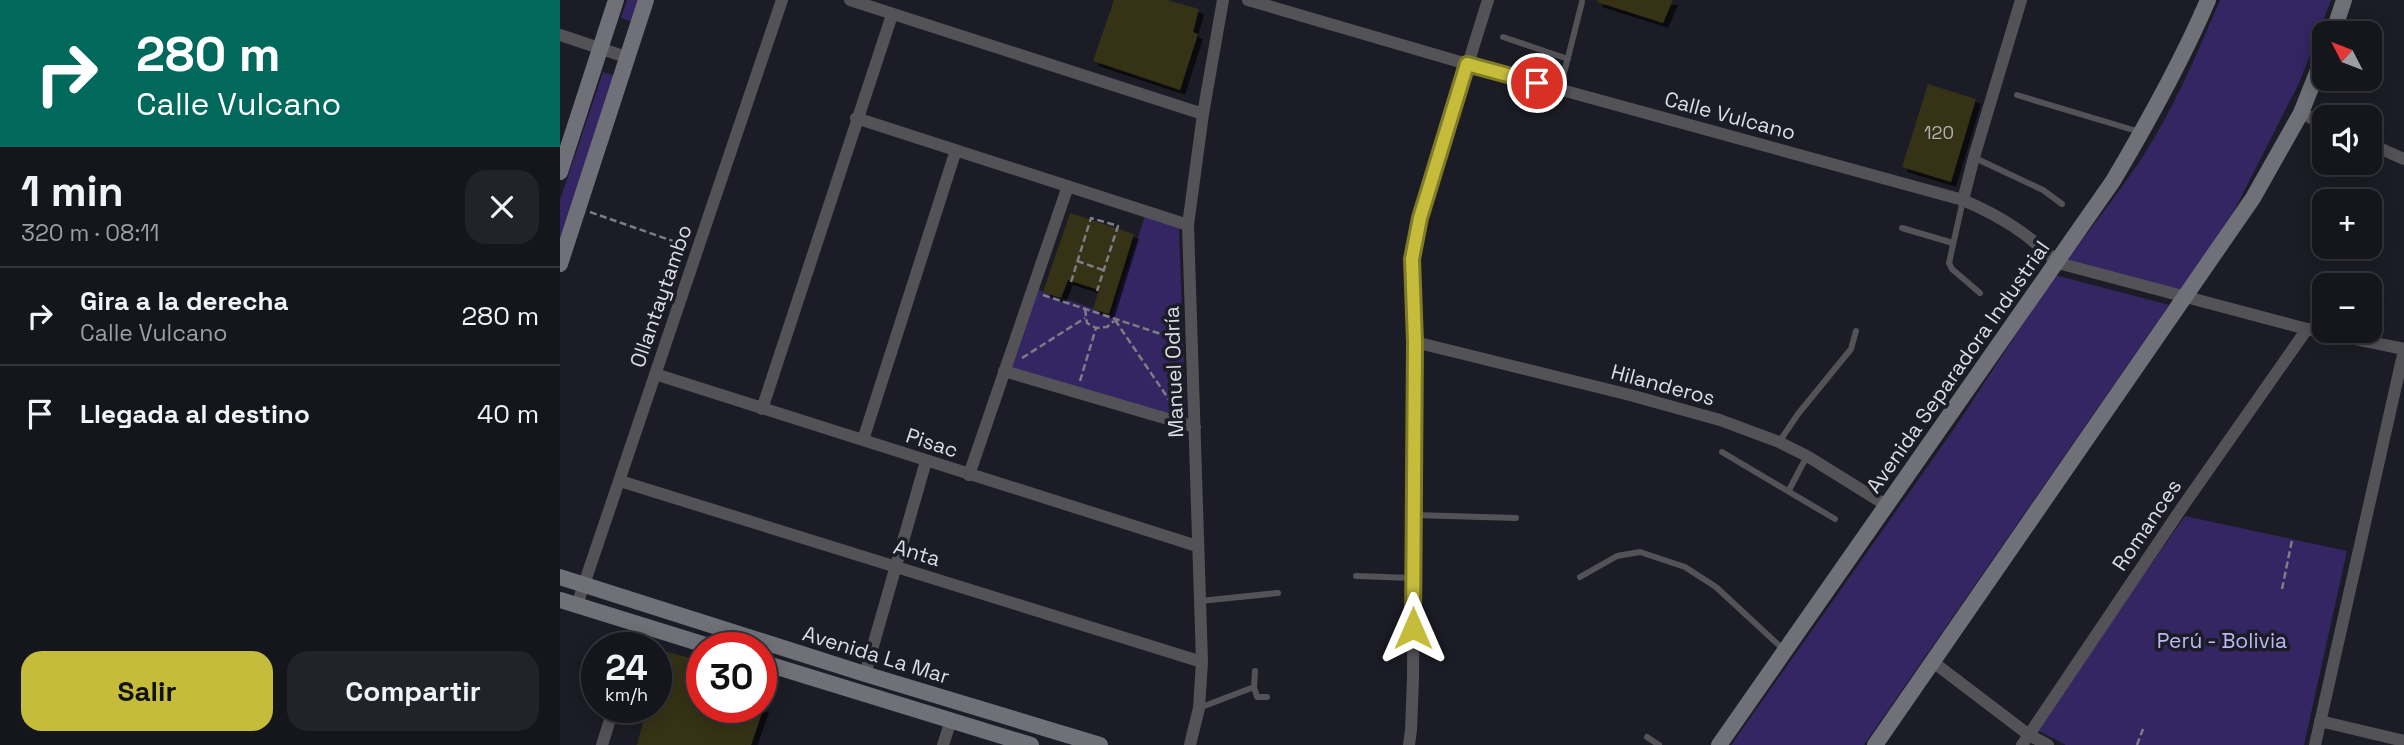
<!DOCTYPE html>
<html lang="es">
<head>
<meta charset="utf-8">
<style>
	:root { --surface:#15151c; --page:#222229; --text:#f1f3f6; --muted:#9d9fa3; --line:#34343b; --accent:#c6bc3c }
	body { margin:0; font-family:"Space Grotesk",sans-serif; background:var(--page); color:var(--text); height:100vh; display:flex; flex-direction:column; font-size:26px; white-space:nowrap }
	* { box-sizing:border-box; margin:0 }
	p { font-size:23px; color:var(--muted) }
	.icon { flex:none; width:38px; height:38px; fill:none; stroke:currentColor; stroke-width:2; stroke-linecap:round; stroke-linejoin:round }
	.map { position:relative; flex:1; overflow:hidden }
	.panel { display:flex; flex-direction:column; background:var(--surface); width:560px }
	.panel>* { flex:none }
	.hud { background:#00695c; color:#fff; overflow:hidden }
	.needle { width:46px; rotate:312deg }
	.fabs { position:absolute; left:1752px; top:21px; display:grid; gap:14px }
	.fabs a { display:grid; place-items:center; width:70px; height:70px; border-radius:14px; background:var(--surface); box-shadow:0 4px 18px #0003,0 0 0 2px var(--line); font-size:35px }
	.speed { position:absolute; left:21px; top:632px; display:flex; gap:14px; font-size:35px; font-weight:700; text-align:center }
	.speed>* { display:grid; place-content:center; width:91px; height:91px; border-radius:50%; background:var(--surface); box-shadow:0 4px 18px #0003,0 0 0 2px var(--line); line-height:1 }
	.speed small { font-size:18px; font-weight:400 }
	.speed .limit { border:10px solid #d22; background:#fff; color:#111 }
	.pin { position:absolute; display:grid; place-items:center; width:60px; height:60px; color:#fff; margin:-30px; border:4px solid #fff; border-radius:50%; box-shadow:0 2px 7px #0007 }
	.me { position:absolute; width:77px; margin:-38px; rotate:0deg; stroke-linejoin:round; filter:drop-shadow(0 0 5px #0008) }
	.turn { display:flex; align-items:center; gap:24px; height:147px; padding:0 21px; font-size:32px }
	.turn .icon { width:91px; height:91px; stroke-width:2.5 }
	.turn b { display:block; font-size:49px; line-height:60px }
	.round { display:grid; place-items:center; flex:none; width:74px; height:74px; border-radius:21px; background:var(--page) }
	.head { display:flex; align-items:center; justify-content:space-between; height:119px; padding:0 21px }
	h1 { font-size:42px; font-weight:800; line-height:52px }
	.cta { display:flex; gap:14px; margin-top:auto; padding:14px 21px }
	.cta a { flex:1; height:80px; border-radius:21px; background:var(--accent); color:#111; font-size:28px; font-weight:800; line-height:80px; text-align:center }
	.cta a+a { background:var(--page); color:var(--text) }
	ul { padding:0; list-style:none }
	li { display:flex; align-items:center; gap:21px; height:98px; padding:0 21px; border-top:2px solid var(--line) }
	li div { flex:1 }
	li b { display:block; font-size:26px }
	li em { font-style:normal }
	main { display:flex; flex:1; min-height:0 }
	.map>svg:first-child { display:block }
	.green { fill:#332662 }
	.building { fill:#343214; filter:url(#shadow) }
	.lines { fill:none; stroke-linecap:round; stroke-linejoin:round }
	.path { stroke:#7d7d85; stroke-width:2.5; stroke-dasharray:7 3.5; stroke-linecap:butt }
	.lane { stroke:#525257; stroke-width:6 }
	.street { stroke:#525257; stroke-width:12 }
	.secondary { stroke:#707078; stroke-width:16 }
	.route-casing { stroke:#817a27; stroke-width:18 }
	.route { stroke:#c6bc3c; stroke-width:12 }
	.labels { text-anchor:middle; stroke-width:7; stroke-linejoin:round; paint-order:stroke }
	.number-label { font-size:18px; fill:#b3b2b0 }
	.street-label { font-size:21px; fill:#dddde4; stroke:#1c1c26 }
	.park-label { font-size:21px; fill:#bdb7f5; stroke:#1c1c26 }
</style>
</head>
<body>
<main>
<section class="panel">
<div class="hud">
<div class="turn"><svg class="icon" aria-label="right" viewBox="0 0 24 24"><path d="M7 20v-9h11M14 6l5 5-5 5"/></svg><div><b>280 m</b>Calle Vulcano</div></div>
</div>
<div class="head"><div><h1>1 min</h1><p>320 m · 08:11</p></div><a class="round"><svg class="icon" aria-label="close" viewBox="0 0 24 24"><path d="M6 6l12 12M18 6L6 18"/></svg></a></div>
<ul>
<li><svg class="icon" aria-label="right" viewBox="0 0 24 24"><path d="M7 20v-9h11M14 6l5 5-5 5"/></svg><div><b>Gira a la derecha</b><p>Calle Vulcano</p></div><em>280 m</em></li>
<li><svg class="icon" aria-label="arrive" viewBox="0 0 24 24"><path d="M6 21V4h12l-3 4 3 4H6"/></svg><div><b>Llegada al destino</b></div><em>40 m</em></li>
</ul>
<div class="cta"><a>Salir</a><a>Compartir</a></div>
</section>
<div class="map">
<svg width="1844" height="745" viewBox="0 0 1844 745">
	<defs>
		<filter id="shadow"><feDropShadow dx="5" dy="5" stdDeviation="0" flood-color="#0009"/></filter>
	</defs>
	<rect width="100%" height="100%" fill="#1c1c26"/>
	<!-- green -->
	<path class="green" d="M67,0H80L72,22L61,18Z
		M1660,0H1771L1740,81L1675,209L1621,291L1507,260C1531,228 1555,197 1578,164C1612,113 1636,56 1660,0Z
		M43,72L56,76L0,244V200Z
		M585,216L619,227L626,421L449,367L476,289L552,315Z
		M1495,275L1609,305L1304,745H1171L1394,429Z
		M1625,516L1787,551L1744,745H1506L1479,731L1477,727Z"/>
	<!-- building -->
	<path class="building" d="M554,0H607L639,9L633,32L638,34L620,90L533,61Z
		M1038,0H1113L1103,23L1037,2Z
		M1368,84L1416,99L1391,182L1342,167Z
		M510,213L574,234L549,314L533,309L539,290L508,280L501,298L483,292Z
		M103,651L142,661V707H204L191,745H77L87,707H96V674Z"/>
	<g class="lines">
		<!-- path -->
		<path class="path" d="M30,212L127,246
			M517,261L543,270
			M511,282L531,218L558,226L537,291
			M483,295L616,339
			M525,309L527,323L536,328L547,327L554,321
			M555,320L614,407
			M462,358L525,318
			M520,381L536,328
			M1722,589L1732,540
			M1577,745L1583,729"/>
		<!-- lane -->
		<path class="lane" d="M943,37L1008,59
			M1000,89L1022,2
			M1457,95L1580,132
			M1415,158L1483,190L1502,204
			M1403,200L1389,263L1392,269L1420,293
			M1342,228L1393,243
			M1219,442L1238,414L1291,349L1296,331
			M1162,452L1275,519
			M1229,490L1247,456
			M854,515L956,518
			M796,576L853,578
			M1020,577L1057,556L1080,552L1125,567L1156,587L1223,649
			M640,601L718,593
			M695,671L694,687L697,697H707
			M639,708L694,687
			M1087,737L1099,745"/>
		<!-- street -->
		<path class="street" d="M290,0L643,114
			M688,0L907,64L1403,200C1444,218 1465,232 1498,263L1747,329L1844,349
			M0,35L66,57
			M1741,113L1764,124
			M296,118L628,225
			M1810,144L1844,159
			M1403,200L1414,157L1461,0
			M855,342L1070,395L1160,420L1219,442L1247,456L1326,505
			M444,371L635,427
			M95,374L637,546
			M202,409L332,15
			M303,440L396,150
			M409,475L508,186
			M60,481L642,662
			M17,605L222,0
			M73,648L80,624
			M1373,662L1469,735L1488,745
			M305,674L366,461
			M1760,721L1844,741
			M42,745L54,707
			M383,745L391,720
			M630,745L639,708L642,662L628,225L643,114L663,0
			M849,745L851,730L853,679L855,342L852,259L860,218L928,0
			M1462,745L1623,506L1747,329
			M1755,745L1844,350"/>
		<!-- secondary -->
		<path class="secondary" d="M1773,33L1784,0
			M0,172L56,0
			M0,264L86,0
			M0,577L305,674L540,745
			M0,600L155,648
			M201,662L471,745
			M1159,745L1553,181C1588,122 1621,63 1648,0
			M1315,745L1693,198L1741,113L1764,55"/>
	</g>
	<g class="lines">
		<!-- route casing -->
		<g class="route-casing">
			<path id="route" d="M853,628L855,342L852,259L860,218L907,64L977,83"/>
		</g>
		<!-- route -->
		<use href="#route" class="route"/>
	</g>
	<g class="labels">
		<!-- number labels -->
		<g class="number-label">
			<text x="1379" y="139">120</text>
		</g>
		<!-- street labels -->
		<g class="street-label">
			<text transform="translate(1170 116) rotate(15)" y="7">Calle Vulcano</text>
			<text transform="translate(101 296) rotate(-71)" y="7">Ollantaytambo</text>
			<text transform="translate(1398 367) rotate(-55)" y="7">Avenida Separadora Industrial</text>
			<text transform="translate(614 372) rotate(-92)" y="7">Manuel Odría</text>
			<text transform="translate(1103 385) rotate(15)" y="7">Hilanderos</text>
			<text transform="translate(372 443) rotate(18)" y="7">Pisac</text>
			<text transform="translate(1587 525) rotate(-56)" y="7">Romances</text>
			<text transform="translate(357 553) rotate(17)" y="7">Anta</text>
			<text transform="translate(316 655) rotate(17)" y="7">Avenida La Mar</text>
		</g>
		<!-- park labels -->
		<g class="park-label">
			<text x="1662" y="648">Perú - Bolivia</text>
		</g>
	</g>
</svg>
<div class="fabs">
<a><svg class="needle" viewBox="-14 -14 28 28"><path d="M0-13l5 13h-10z" fill="#e53935"/><path d="M0 13l5-13h-10z" fill="#9d9fa3"/></svg></a>
<a><svg class="icon" aria-label="sound" viewBox="0 0 24 24"><path d="M4 9h4l5-4v14l-5-4H4zM17 9q2 3 0 6"/></svg></a>
<a>+</a>
<a>−</a>
</div>
<div class="speed"><div>24<small>km/h</small></div><div class="limit">30</div></div>
<div class="pin" style="left:977px;top:83px;background:#d93025"><svg class="icon" aria-label="arrive" viewBox="0 0 24 24"><path d="M6 21V4h12l-3 4 3 4H6"/></svg></div>
<svg class="me" style="left:853px;top:628px" viewBox="-20 -20 40 40"><path d="M0-17L14 15 0 8-14 15z" fill="#c6bc3c" stroke="#fff" stroke-width="4"/></svg>
</div>
</main>
</body>
</html>
